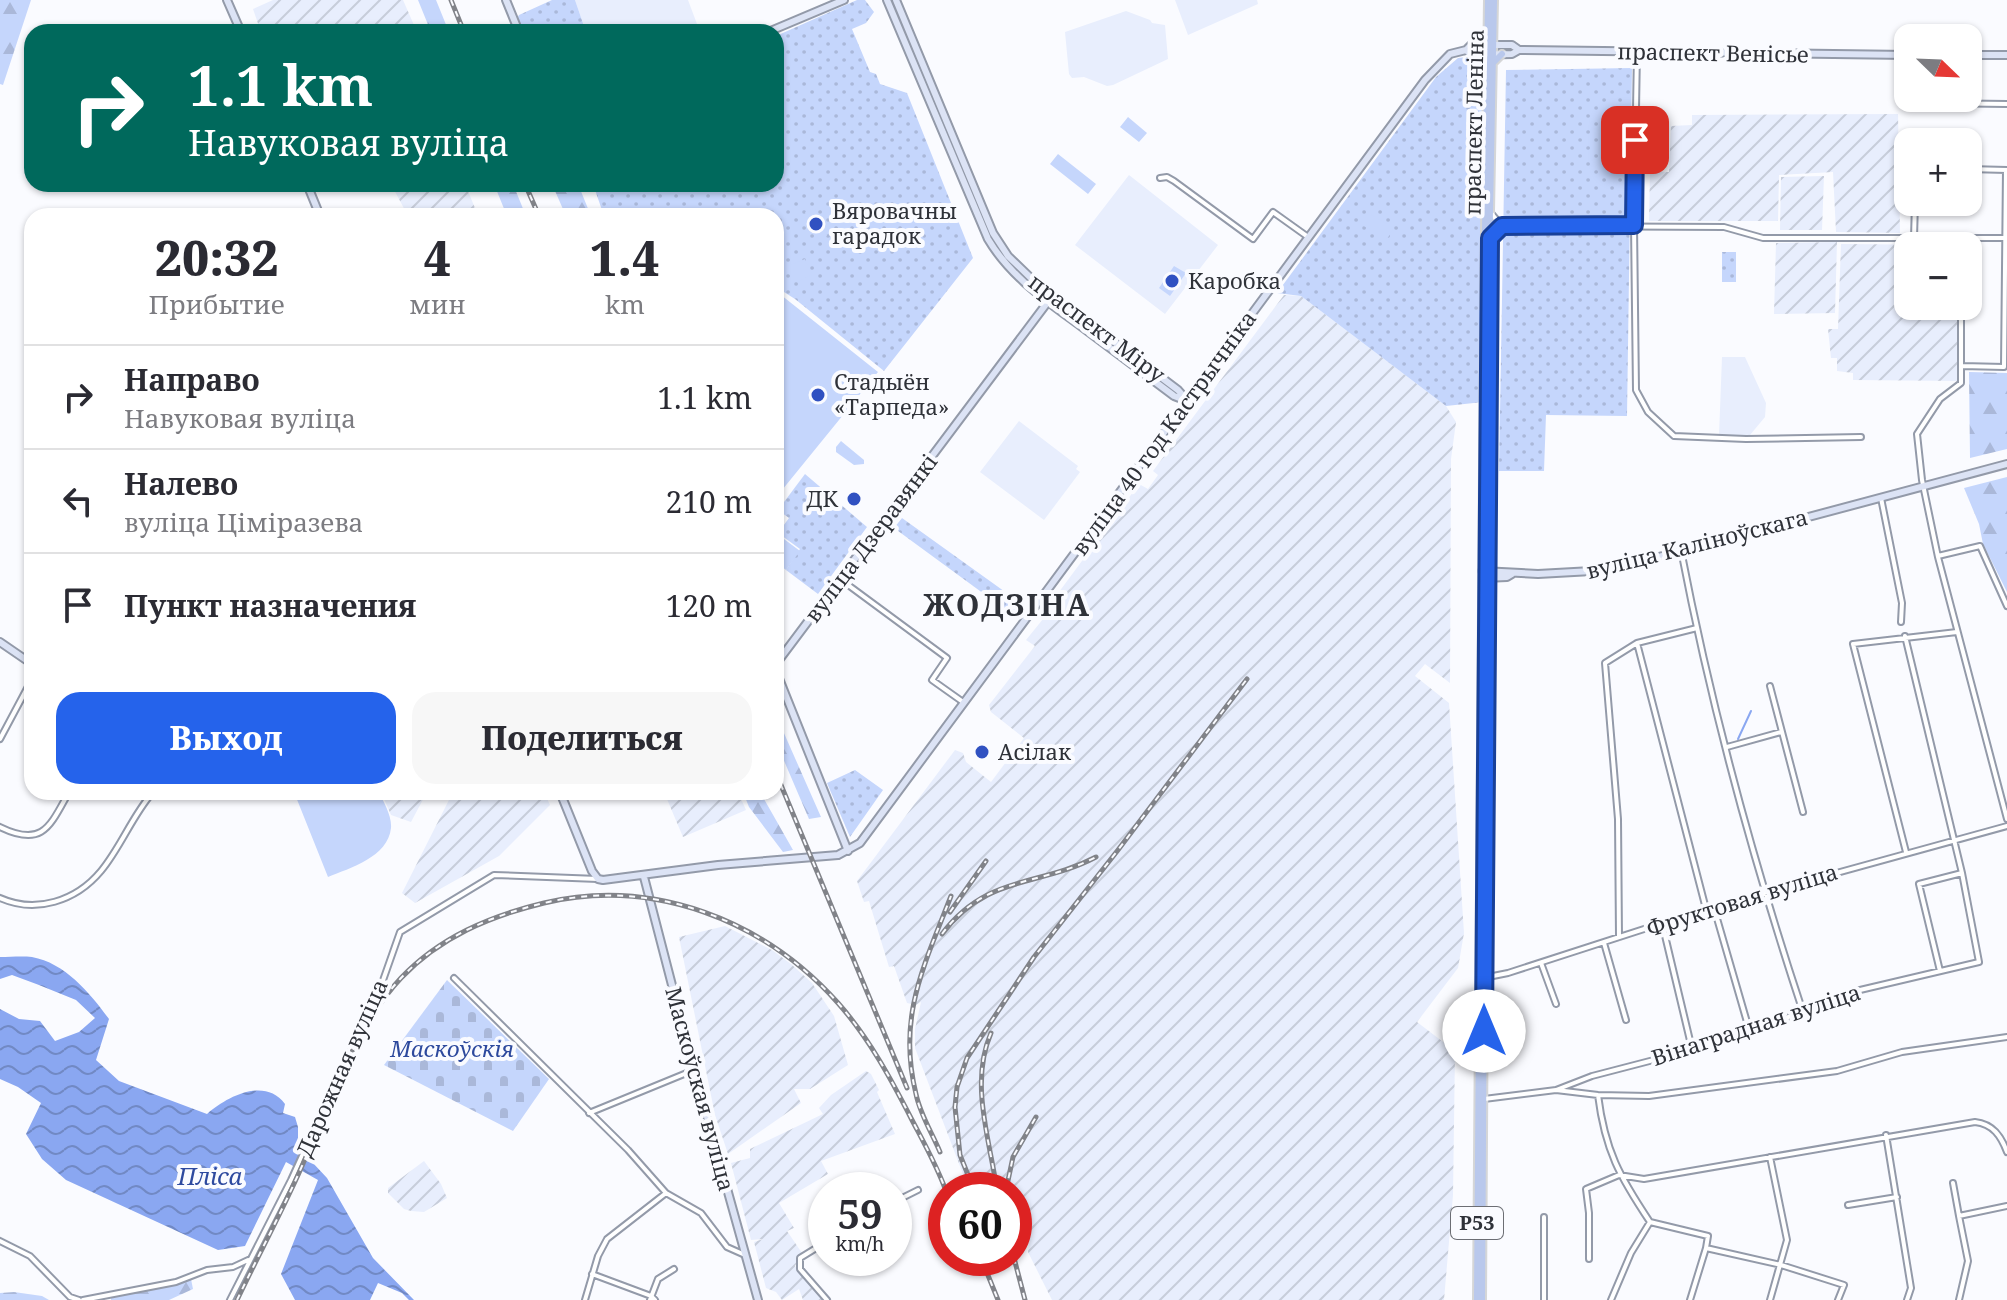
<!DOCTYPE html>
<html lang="ru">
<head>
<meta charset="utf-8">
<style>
	:root { --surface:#fff; --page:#f7f7f7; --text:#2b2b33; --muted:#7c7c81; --line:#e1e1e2; --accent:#2563eb }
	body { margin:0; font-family:"Noto Serif",serif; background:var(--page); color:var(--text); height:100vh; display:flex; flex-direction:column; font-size:30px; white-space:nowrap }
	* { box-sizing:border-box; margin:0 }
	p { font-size:26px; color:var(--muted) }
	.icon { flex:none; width:44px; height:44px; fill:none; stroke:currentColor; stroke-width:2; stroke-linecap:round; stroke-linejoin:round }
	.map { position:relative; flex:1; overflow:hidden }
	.details { position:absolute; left:24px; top:208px; width:760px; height:592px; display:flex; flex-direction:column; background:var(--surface); border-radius:24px; box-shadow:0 2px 6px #0004 }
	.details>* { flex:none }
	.hud { position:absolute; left:24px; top:24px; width:760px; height:168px; border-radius:24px; box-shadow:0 2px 6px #0004; background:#00695c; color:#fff; overflow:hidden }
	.needle { width:52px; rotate:113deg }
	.fabs { position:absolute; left:1894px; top:24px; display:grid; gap:16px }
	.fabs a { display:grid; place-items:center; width:88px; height:88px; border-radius:16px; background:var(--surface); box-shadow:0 2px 6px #0004; font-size:40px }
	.speed { position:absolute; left:808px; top:1172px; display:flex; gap:16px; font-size:40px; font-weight:700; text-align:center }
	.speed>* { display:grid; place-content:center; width:104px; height:104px; border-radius:50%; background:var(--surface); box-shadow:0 2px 6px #0004; line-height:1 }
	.speed small { font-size:20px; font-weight:400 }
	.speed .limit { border:12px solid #d22; background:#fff; color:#111 }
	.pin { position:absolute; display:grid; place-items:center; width:68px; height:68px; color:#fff; margin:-34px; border-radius:16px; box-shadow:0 4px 12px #0006 }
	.me { position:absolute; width:88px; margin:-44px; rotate:0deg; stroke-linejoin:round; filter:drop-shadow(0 0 6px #0008) }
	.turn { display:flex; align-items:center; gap:28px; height:168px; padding:0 32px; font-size:36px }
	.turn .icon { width:104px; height:104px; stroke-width:2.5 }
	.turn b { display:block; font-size:56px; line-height:68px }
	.eta { display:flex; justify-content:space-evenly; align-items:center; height:136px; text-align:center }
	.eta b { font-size:48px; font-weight:800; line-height:56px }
	.cta { display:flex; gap:16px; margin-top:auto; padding:16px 32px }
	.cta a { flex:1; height:92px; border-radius:24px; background:var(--accent); color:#fff; font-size:32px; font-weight:800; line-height:92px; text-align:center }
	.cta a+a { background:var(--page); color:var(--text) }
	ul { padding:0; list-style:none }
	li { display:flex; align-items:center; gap:24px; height:104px; padding:0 32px; border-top:2px solid var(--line) }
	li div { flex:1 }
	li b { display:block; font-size:30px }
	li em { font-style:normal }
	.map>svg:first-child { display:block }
	.built { fill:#e8eefd }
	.industrial { fill:url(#industrial-furrows) }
	.grass { fill:url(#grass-tufts) }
	.forest { fill:url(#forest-firs) }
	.cemetery { fill:url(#cemetery-stones) }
	.park { fill:url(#park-dots) }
	.pitch { fill:#c5d6fc }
	.water { fill:url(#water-waves) }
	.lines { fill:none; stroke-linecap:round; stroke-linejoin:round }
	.stream { stroke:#8aa7f1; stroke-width:2 }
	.street-casing { stroke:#939aa9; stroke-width:8 }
	.secondary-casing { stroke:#939aa9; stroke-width:10 }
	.primary-casing { stroke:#d5d6d7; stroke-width:10 }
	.street { stroke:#fff; stroke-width:4 }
	.secondary { stroke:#dce3f5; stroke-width:6 }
	.primary { stroke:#b9c8ec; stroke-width:6 }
	.rail-casing { stroke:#818389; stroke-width:5 }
	.rail { stroke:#fafbff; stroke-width:2; stroke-dasharray:6; stroke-linecap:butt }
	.route-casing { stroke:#184099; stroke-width:20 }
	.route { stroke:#2563eb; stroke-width:14 }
	.poi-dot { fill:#3051c1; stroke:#fafbff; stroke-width:3 }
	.labels { text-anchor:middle; stroke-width:8; stroke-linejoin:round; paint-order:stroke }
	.shield { fill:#fafbff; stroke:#6c6e74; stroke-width:2 }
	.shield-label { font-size:20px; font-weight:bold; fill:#2f3239 }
	.street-label { font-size:22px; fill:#2f3239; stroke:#fafbff }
	.poi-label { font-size:22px; fill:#2f3239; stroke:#fafbff; text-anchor:start }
	.park-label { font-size:22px; font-style:italic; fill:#2d499d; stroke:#fafbff }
	.water-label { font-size:24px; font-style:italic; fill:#2e4a9f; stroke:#fafbff }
	.district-label { font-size:30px; font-weight:bold; letter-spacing:2px; fill:#2f3239; stroke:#fafbff }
</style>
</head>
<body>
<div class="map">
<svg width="2007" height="1300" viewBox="0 0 2007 1300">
	<defs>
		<pattern id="industrial-furrows" width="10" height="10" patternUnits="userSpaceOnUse" patternTransform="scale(2)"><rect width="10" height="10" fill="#e8eefd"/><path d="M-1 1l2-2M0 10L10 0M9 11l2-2" fill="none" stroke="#c7cdda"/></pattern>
		<pattern id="grass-tufts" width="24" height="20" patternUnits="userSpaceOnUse" patternTransform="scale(2)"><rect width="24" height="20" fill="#c5d6fc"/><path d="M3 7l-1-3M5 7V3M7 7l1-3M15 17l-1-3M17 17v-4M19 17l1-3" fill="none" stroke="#aab8d9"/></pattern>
		<pattern id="forest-firs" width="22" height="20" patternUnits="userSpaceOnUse" patternTransform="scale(2)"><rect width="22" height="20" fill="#c5d6fc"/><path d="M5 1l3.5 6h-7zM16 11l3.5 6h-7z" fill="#aab8d9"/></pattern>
		<pattern id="cemetery-stones" width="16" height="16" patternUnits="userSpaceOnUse" patternTransform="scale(2)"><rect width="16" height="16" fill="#c5d6fc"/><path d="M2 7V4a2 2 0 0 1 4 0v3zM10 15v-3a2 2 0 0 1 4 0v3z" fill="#aab8d9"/></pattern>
		<pattern id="park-dots" width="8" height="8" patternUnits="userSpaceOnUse" patternTransform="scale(2)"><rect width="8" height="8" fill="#c5d6fc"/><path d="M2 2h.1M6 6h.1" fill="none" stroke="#aab8d9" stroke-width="1.8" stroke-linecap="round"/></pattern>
		<pattern id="water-waves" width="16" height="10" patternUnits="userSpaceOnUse" patternTransform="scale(2)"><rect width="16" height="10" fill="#8aa7f1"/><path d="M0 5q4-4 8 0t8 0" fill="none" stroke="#7189c4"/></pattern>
	</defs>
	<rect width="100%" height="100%" fill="#fafbff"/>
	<!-- built -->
	<path class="built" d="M575,0H688L700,32H586Z
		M1175,0H1257L1258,4L1188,35Z
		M1126,11L1150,20L1152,23L1165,25L1168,59L1113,85L1107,86L1084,77L1072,78L1069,74L1065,32Z
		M1129,175L1218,245L1165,314L1075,245Z
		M1722,357H1745L1766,403L1765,417L1750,435L1719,436Z
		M1019,421L1078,466L1076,469L1080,472L1044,520L980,472Z"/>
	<!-- industrial -->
	<path class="industrial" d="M273,0H403L417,32H261L253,9Z
		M1898,114L1900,233L1836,232L1833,172L1779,175L1778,221H1649L1650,172H1669L1671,126L1692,125V115Z
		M1824,176L1822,230H1780L1781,177Z
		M391,184H465L475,208H478L481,216H408Z
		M1837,242L1835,313L1774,314L1776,243Z
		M1841,244L1959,245L1908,246V306H1959V381L1853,380V373L1837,371V358H1831L1828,329H1838Z
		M1284,295L1301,296L1446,406L1456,422L1451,459L1450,683L1425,664L1415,676L1449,703L1464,933L1458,968L1417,1022L1455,1051L1453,1195L1444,1300H1052L1028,1252L1029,1242L1022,1237L1014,1209V1190H969L915,1048V1029L921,1002L916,1005L907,1003L894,966L889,967L869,901L864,902L857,881L955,750L963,753L966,762L991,782L1024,738L991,712L989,705L1035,646L1026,640L1056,603L1053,600L1139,484L1148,489L1158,475L1153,471Z
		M381,792H427L411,822L391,815Z
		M453,792H544L550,805L499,856L415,903L402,893Z
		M664,792H738L746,810L683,837Z
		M725,926L772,950L791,964L812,983L834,1016L848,1065L810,1089H794L801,1103L728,1154L715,1115L679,937Z
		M866,1071L871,1074L879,1090L877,1092L895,1134L821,1161L828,1174L779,1203L794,1228L787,1231L802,1253L795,1266L824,1300H803L799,1289L782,1300L776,1292L766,1288L754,1242L763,1239L751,1240L731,1163L750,1158V1149L823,1114L819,1108L831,1095Z
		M424,1161L441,1184L447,1198L424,1212L411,1211L404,1209L388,1193V1188Z"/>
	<!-- grass -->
	<path class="grass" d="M841,441L864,460V464L854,465L836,452V447Z"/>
	<!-- forest -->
	<path class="forest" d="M0,0H31L3,85L0,84Z
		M418,0H436L449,32H431Z
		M494,184H513L526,216H507Z
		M552,184H578L591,216H566Z
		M1969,372L2007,373V449L1970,458Z
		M2007,477V592L1983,544L1979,524L1964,488Z
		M776,715L821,817L809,819L776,742Z
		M743,792H760L793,850L783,852L749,807Z
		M191,1279L193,1289L169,1300H111V1297Z
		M14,1292L42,1296L49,1300H0V1293Z"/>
	<!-- cemetery -->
	<path class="cemetery" d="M447,980L549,1079L513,1131L384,1065Z"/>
	<!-- park -->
	<path class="park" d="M552,0H575L586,32H521L516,20L519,15Z
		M857,0H865L874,12L866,23L852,29L870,72L876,74L880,84L907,93L973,258L884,371L795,299L776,287V216H604L593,184H776V36Z
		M1475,56L1483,59L1484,64L1483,402L1446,406L1301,296L1277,293L1436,77L1458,58Z
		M1632,68L1627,416L1546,415L1544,471H1499L1506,70Z
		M1722,252H1736V282H1722Z
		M805,474L867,527L818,594L786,570L800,549L778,533L789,518L778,510Z
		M902,518L1008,594L1020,598L1017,609L1010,613L894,528Z
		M855,770L883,790L850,837L827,783Z"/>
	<!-- pitch -->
	<path class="pitch" d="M1128,117L1147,133L1139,142L1120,127Z
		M1058,154L1096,184L1088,194L1050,164Z
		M815,208L827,236L817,239L805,212Z
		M1370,214L1394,228L1387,239L1364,226Z
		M805,259L812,275L796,282L788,266Z
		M1174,266L1186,273L1170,296L1159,288Z
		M776,291L878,372L778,495L776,493Z
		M776,533L800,551L786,570L776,562Z
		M294,792H379C384,803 392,816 391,828C388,857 350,868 328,877Z"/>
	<!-- water -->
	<path class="water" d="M0,957C10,957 22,956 32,957C65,963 90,993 109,1019L96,1060L119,1081L207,1114C228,1096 265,1077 285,1104L283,1113L295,1117L298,1127V1147L327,1178L373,1258L414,1300H409L402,1293L378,1283L370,1300H295L281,1274L318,1180L286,1162L245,1246L218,1250L66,1180L42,1159L26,1134L41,1103L18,1087L0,1079V1009L19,1019L40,1021L55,1041L79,1032L95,1018L76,1000L39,985L12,975L0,979Z"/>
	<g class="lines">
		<!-- stream -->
		<path class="stream" d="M1738,739L1751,711"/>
		<!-- street casing -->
		<g class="street-casing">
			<path id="street" d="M1637,51L1634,225L1636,390L1648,412L1674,436L1746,439L1861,437
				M1930,98V103L2007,104
				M1968,169L2007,170
				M1160,178L1167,177L1174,181L1253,239L1273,212L1308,237
				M1491,213L1502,226
				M1491,236L1502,226L1724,227L1763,238H2007
				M1914,238L1915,202
				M1961,306V383L1940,399L1917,434L1922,480L1938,557L2007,819
				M1962,366L2004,367L2006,170
				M1881,498L1902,603L1901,622
				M1681,550C1711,706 1753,861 1803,1012
				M1938,556L1980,546L2007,606
				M840,579L947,658L932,680L963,702
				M1697,628L1637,643L1706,909
				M1770,686L1803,812
				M0,739L32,679
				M1727,747L1781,732
				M0,827C43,848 50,826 69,792
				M1906,852L1853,644L1957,632
				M0,898C36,914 76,901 101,871C121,847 132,816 153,792
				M1714,908L1749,1029
				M1662,923L1692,1049
				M1619,937L1618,819L1605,663L1637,643
				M1604,943L1626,1020
				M1541,963L1556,1004
				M1940,971L1919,884L1962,873
				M454,978L628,1150L666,1193L701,1213L727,1247L745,1255
				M1483,978L1508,973L1706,909L2007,826
				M1556,1090L1592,1076L1692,1050L1803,1012L1843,994L1979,962L1962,873L1905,636
				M1598,1095C1605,1151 1620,1177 1650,1222L1708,1236L1706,1248L1781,1265L1844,1285L1838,1300
				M1484,1099L1556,1090L1598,1095L1649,1096L1837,1071L1902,1052L2007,1037
				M589,1113L694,1070
				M1886,1135L1911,1288L1907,1300
				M1953,1183L1959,1216
				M894,1202L918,1190
				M1848,1205L1897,1197
				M1544,1217V1300
				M0,1241L30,1256L70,1297L79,1300
				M826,1242L800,1258V1269L827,1300
				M1589,1259V1213L1586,1189L1619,1175L1644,1179L1975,1122C1993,1124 2001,1136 2007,1152
				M592,1274L651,1296L655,1300
				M83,1300L176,1282L207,1270L233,1267L248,1260
				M230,1300L291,1180L353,1044L375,1003L400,932L494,875L598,879
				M585,1300L598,1256L607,1239L666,1193
				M650,1300L658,1279L674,1269
				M1611,1300L1631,1253L1650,1222
				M1690,1300L1706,1248
				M1770,1300L1787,1240L1770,1157
				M1959,1300L1968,1261L1959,1216L2007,1206"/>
		</g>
		<!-- secondary casing -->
		<g class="secondary-casing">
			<path id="secondary" d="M227,0L241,32
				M506,0L519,32
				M887,0L988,239C1010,276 1044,299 1078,324C1110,348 1142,372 1174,396L1187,401
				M896,0L993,233L1008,256L1035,282L1178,390L1185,398
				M768,32L844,0
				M1466,50L1471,55L1512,54L1519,50L1908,55
				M1968,55H2007
				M307,184L320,216
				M1482,571L1538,574L1610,570L2007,464
				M1484,578L1507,577L1512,574
				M0,642L32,664
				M776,664L1050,299
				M776,671L848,851
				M560,792L592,871L598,879L603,880L718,865L838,855L860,843L1425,80L1450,54L1466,50L1471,45H1512L1519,50
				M644,877L694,1070L758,1300"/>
		</g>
		<!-- primary casing -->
		<g class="primary-casing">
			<path id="primary" d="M1494,62L1502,54
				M1484,308L1488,0
				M1477,1300L1484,328
				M1482,1300L1488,316L1494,0"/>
		</g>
		<!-- street -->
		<use href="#street" class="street"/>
		<!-- secondary -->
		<use href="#secondary" class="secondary"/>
		<!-- primary -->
		<use href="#primary" class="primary"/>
		<!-- rail casing -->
		<g class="rail-casing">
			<path id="rail" d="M451,0L464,32
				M525,184L539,216
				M776,773L907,1088
				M950,912L986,861
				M942,934C987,874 1039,887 1096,857
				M991,1033C971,1079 987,1131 995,1178
				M940,1152C932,1133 920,1114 916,1094C897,1017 924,966 951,896
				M974,1190L960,1155L955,1107L957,1087L967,1058L1034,957L1118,850L1247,679
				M1006,1190L1013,1157L1036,1117
				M981,1258L998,1300
				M1014,1258L1025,1300
				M237,1300C257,1258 279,1217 298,1175C327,1111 353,1029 401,978C440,937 490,916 544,903C653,877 764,920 838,1003C869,1038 891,1079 912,1120C924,1143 937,1166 946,1191"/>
		</g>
		<!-- rail -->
		<use href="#rail" class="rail"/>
	</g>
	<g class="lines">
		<!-- route casing -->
		<g class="route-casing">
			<path id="route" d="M1484,1031L1490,238L1502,226L1634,225L1635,140"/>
		</g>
		<!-- route -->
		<use href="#route" class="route"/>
	</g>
	<!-- markers -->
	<g class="poi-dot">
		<circle cx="816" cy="224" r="8"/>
		<circle cx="1172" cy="281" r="8"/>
		<circle cx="818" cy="395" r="8"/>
		<circle cx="854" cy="499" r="8"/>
		<circle cx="982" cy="752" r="8"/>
	</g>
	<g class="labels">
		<!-- shield labels -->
		<rect class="shield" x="1451" y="1207" width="52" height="32" rx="6"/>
		<g class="shield-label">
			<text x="1477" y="1230">Р53</text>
		</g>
		<!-- street labels -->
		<g class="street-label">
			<text transform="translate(1713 53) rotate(1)" y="8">праспект Венісье</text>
			<text transform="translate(1474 122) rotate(-89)" y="8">праспект Леніна</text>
			<text transform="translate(1097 328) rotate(37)" y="8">праспект Міру</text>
			<text transform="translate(1164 433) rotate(-54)" y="8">вуліца 40 год Кастрычніка</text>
			<text transform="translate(871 538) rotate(-53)" y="8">вуліца Дзеравянкі</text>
			<text transform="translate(1697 544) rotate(-14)" y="8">вуліца Каліноўскага</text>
			<text transform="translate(1742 900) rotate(-17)" y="8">Фруктовая вуліца</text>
			<text transform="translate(1756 1025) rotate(-18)" y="8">Вінаградная вуліца</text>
			<text transform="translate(342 1068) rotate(-66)" y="8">Дарожная вуліца</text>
			<text transform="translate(700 1089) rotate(75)" y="8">Маскоўская вуліца</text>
		</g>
		<!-- poi labels -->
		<g class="poi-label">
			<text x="832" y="219">Вяровачны<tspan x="832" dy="25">гарадок</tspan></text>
			<text x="1188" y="289">Каробка</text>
			<text x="834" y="390">Стадыён<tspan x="834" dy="25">«Тарпеда»</tspan></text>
			<text x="838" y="507" text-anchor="end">ДК</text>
			<text x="998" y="760">Асілак</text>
		</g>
		<!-- park labels -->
		<g class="park-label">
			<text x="452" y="1057">Маскоўскія</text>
		</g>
		<!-- water labels -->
		<g class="water-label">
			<text x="210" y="1185">Пліса</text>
		</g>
		<!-- district labels -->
		<g class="district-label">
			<text x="1007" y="616">ЖОДЗІНА</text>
		</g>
	</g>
</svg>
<div class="fabs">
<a><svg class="needle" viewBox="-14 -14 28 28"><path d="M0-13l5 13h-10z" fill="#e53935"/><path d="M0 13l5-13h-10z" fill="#7c7c81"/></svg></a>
<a>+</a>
<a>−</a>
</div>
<div class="speed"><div>59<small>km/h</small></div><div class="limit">60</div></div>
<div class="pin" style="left:1635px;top:140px;background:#d93025"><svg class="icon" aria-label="arrive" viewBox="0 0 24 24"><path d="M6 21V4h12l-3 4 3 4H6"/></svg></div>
<svg class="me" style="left:1484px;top:1031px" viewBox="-20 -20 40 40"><circle r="19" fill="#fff"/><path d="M0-13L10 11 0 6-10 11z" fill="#2563eb"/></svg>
<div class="hud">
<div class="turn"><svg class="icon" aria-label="right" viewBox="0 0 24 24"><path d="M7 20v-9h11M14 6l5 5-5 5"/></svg><div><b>1.1 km</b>Навуковая вуліца</div></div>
</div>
<section class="details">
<div class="eta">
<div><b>20:32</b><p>Прибытие</p></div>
<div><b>4</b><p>мин</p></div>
<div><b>1.4</b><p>km</p></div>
</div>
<ul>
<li><svg class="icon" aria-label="right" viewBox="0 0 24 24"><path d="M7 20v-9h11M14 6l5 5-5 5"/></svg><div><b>Направо</b><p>Навуковая вуліца</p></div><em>1.1 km</em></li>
<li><svg class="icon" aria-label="left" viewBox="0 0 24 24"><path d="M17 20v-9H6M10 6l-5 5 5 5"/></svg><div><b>Налево</b><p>вуліца Ціміразева</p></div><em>210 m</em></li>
<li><svg class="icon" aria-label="arrive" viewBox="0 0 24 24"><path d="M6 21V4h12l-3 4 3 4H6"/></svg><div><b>Пункт назначения</b></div><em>120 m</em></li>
</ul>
<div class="cta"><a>Выход</a><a>Поделиться</a></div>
</section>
</div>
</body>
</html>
